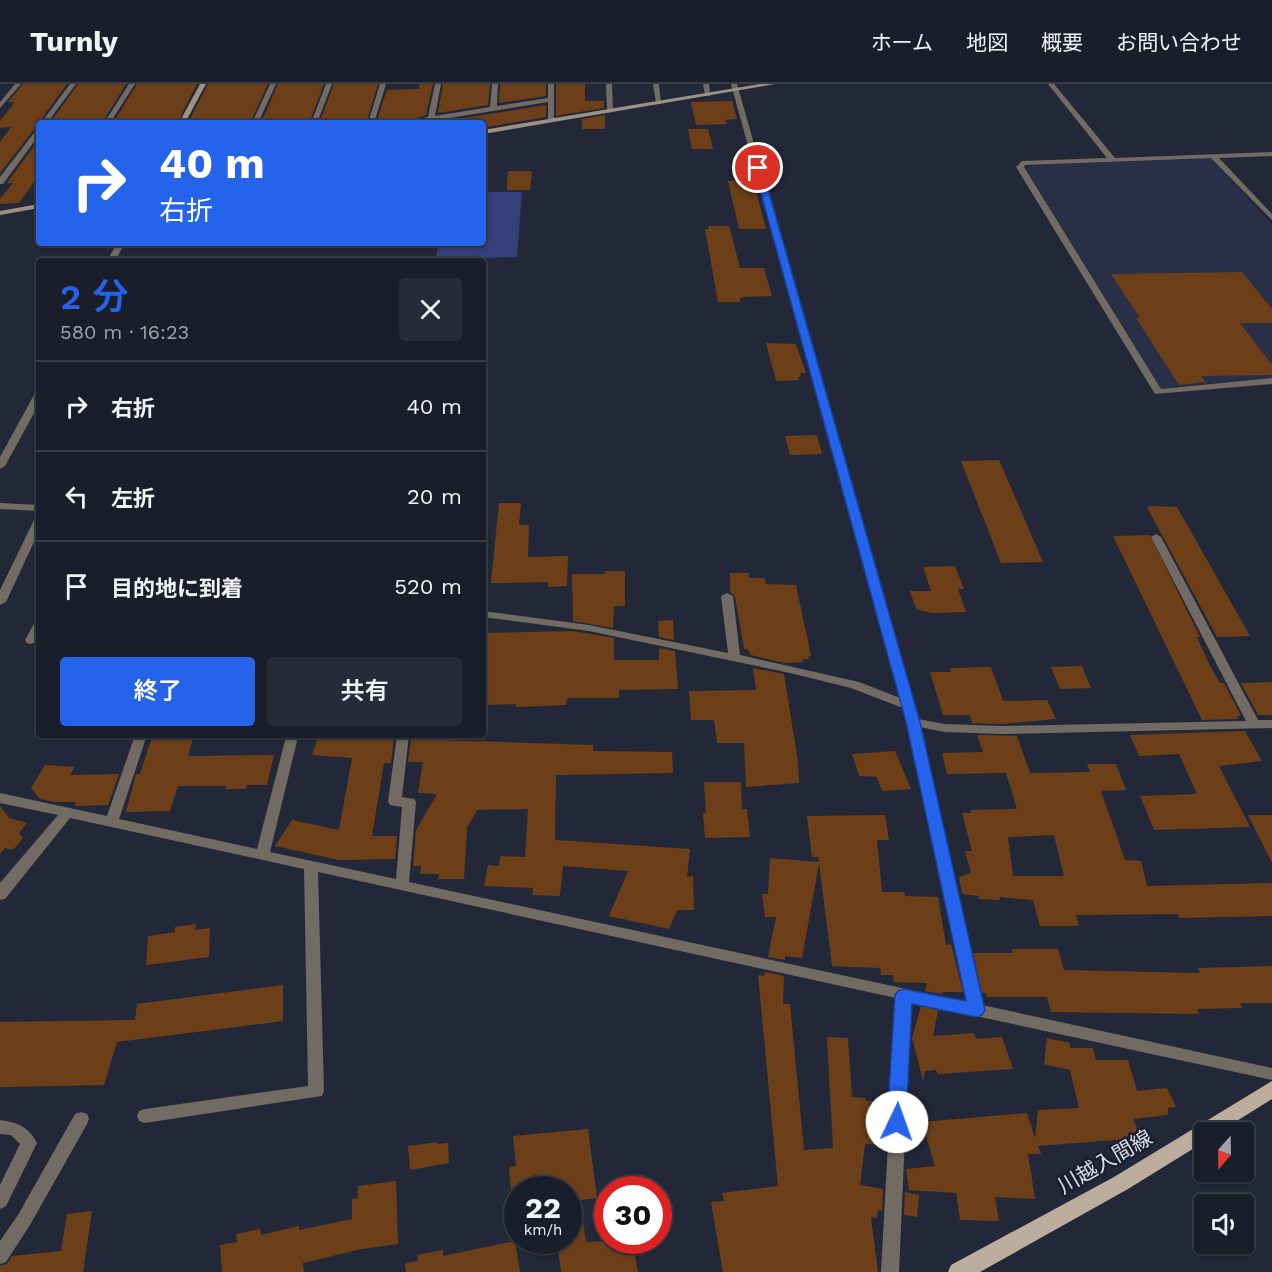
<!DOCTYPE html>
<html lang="ja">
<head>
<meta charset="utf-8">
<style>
	:root { --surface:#1a1e2b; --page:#272b37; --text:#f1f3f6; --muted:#9fa2a9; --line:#383c47; --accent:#2563eb }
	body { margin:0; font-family:"Work Sans","Noto Sans JP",sans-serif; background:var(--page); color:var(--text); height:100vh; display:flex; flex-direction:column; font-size:22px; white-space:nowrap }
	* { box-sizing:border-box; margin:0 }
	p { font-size:20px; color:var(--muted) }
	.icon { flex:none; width:33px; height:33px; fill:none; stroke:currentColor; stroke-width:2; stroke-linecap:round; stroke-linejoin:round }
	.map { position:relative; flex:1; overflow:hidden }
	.drawer { position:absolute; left:36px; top:174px; width:450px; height:480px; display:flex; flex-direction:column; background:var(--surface); border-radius:6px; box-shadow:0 2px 4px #0004,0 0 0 2px var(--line) }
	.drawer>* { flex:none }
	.guide { position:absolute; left:36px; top:36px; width:450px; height:126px; border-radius:6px; box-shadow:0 2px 4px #0004,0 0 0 2px var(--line); background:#2563eb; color:#fff; overflow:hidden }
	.needle { width:39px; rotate:200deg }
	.tools { position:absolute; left:1194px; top:1038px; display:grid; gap:12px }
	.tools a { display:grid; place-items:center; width:60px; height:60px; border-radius:6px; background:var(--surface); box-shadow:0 2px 4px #0004,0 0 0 2px var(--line); font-size:30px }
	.speed { position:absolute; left:504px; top:1092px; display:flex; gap:12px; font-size:30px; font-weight:700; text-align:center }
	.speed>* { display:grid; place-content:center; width:78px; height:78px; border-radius:50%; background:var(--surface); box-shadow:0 2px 4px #0004,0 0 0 2px var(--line); line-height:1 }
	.speed small { font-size:15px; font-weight:400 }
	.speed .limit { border:9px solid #d22; background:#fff; color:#111 }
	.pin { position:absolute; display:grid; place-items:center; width:51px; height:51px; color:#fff; margin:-26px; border:3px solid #fff; border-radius:50%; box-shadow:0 2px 6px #0007 }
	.me { position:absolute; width:66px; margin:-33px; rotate:3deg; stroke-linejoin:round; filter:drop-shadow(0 0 4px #0008) }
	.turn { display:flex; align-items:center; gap:21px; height:126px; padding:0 24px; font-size:27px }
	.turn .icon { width:78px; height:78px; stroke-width:2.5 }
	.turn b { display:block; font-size:42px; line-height:51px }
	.round { display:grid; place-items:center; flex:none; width:63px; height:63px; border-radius:6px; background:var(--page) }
	.summary { display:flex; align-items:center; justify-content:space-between; height:102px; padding:0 24px }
	h1 { font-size:36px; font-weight:600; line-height:45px; color:var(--accent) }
	.button { display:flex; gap:12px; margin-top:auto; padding:12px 24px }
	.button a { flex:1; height:69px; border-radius:6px; background:var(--accent); color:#fff; font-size:24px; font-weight:600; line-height:69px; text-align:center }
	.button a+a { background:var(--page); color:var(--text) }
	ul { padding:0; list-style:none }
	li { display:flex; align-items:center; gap:18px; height:90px; padding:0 24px; border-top:2px solid var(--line) }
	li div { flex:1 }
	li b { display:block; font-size:22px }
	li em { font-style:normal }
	header { display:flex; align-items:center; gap:36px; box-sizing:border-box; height:84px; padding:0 30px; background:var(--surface); border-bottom:2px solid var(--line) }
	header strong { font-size:28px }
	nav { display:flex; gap:33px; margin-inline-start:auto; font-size:21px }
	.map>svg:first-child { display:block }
	.built { fill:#292f46 }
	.green { fill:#353f79 }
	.building { fill:#6d3f19; fill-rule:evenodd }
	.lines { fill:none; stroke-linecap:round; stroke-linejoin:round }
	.street { fill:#726b64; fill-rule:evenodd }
	.secondary { fill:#9c9185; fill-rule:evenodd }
	.primary { fill:#bcad9e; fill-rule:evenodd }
	.route { fill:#2563eb; stroke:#184099; stroke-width:1.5 }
	.labels { text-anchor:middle; stroke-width:5; stroke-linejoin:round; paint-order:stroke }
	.near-street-label { font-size:21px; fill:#dbdee9; stroke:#1a1e2e }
</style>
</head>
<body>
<header>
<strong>Turnly</strong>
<nav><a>ホーム</a><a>地図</a><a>概要</a><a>お問い合わせ</a></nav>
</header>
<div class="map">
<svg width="1272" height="1188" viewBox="0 0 1272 1188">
	<rect width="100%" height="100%" fill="#232839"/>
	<!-- built -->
	<path class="built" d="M1208,73L1213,74L1272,142V294L1161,304L1026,85L1033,81Z"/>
	<!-- green -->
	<path class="green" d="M483,108H522L517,173L479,174V177H435L439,159H483Z"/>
	<!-- building -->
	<path class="building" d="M23,0H67L39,38V42L35,44L0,89V58L11,43L0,44V37L15,18H8Z
		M78,0H126L102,39H50Z
		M137,0H197L178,37L170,39H113Z
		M208,0H268L250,39L189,37Z
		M278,0H324L309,39H261Z
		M334,0H378L366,39H319Z
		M420,0H433L426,31L401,39H376L387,6L419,5Z
		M443,0H490L488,21L438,29Z
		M500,0H546V12L499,19Z
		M556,0H585V17H604V24L556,32Z
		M732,17L737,35L725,36L727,40L696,41L691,18Z
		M546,21V33L487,43L483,39H432Z
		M605,31V45H582V35Z
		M688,45H708L713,65H692Z
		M39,55V91L19,119L0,120V115L13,99H7Z
		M508,87H532L530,106H507Z
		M753,96L766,145H739L728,97Z
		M708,142H729L740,184H764L772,212L743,213L740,214V218H718L705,145H709Z
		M1242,188L1272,225V239H1240L1272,281V291L1201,292L1205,298L1179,301L1136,234H1140L1111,190Z
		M766,259L796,260L806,289H800L801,293H798L799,296L776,297Z
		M817,351L822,370L790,371L785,352Z
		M999,376L1043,478L1001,479L961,377Z
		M499,419H521L519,441H529L528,473L568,472L567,502L548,503V498L491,499Z
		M1151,422L1177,423L1250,552L1217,553L1147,423Z
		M1150,451L1200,553H1197L1209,580L1220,599H1224L1241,632H1237L1238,635L1202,636L1113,452Z
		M955,482L964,505H958L966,528L932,529L916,525L910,507H931L923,483Z
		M605,487H625V522H614L613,544L573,537L572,490H605Z
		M730,489H749V494H765L766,500L796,501L811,572H808L809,575H803V578L784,579L751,571L747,565H744L735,512L730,508Z
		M673,536L674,556L659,553L658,537Z
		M573,547L614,554V576H659V564L675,567L678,605L619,606V614H567L566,621L516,623V620L483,621V549Z
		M1082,582L1091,604L1060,605L1051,583Z
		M991,583L1003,617L1047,616L1056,635L1002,640L972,639L970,631H943L930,588H951L950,584Z
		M753,584L784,590L798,678L799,699L746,703L744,659H717L714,636H691L689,607L756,606Z
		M1272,598V631H1258L1241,599Z
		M1245,647L1262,677L1219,682L1250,743L1154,746L1140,712L1197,710L1179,670L1139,672L1130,651Z
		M170,651H194L188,672L274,671L267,701H247L246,705H225L226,702H178L170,727L126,728L136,690H140L151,656L169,655Z
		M319,651H392V654H394L391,679H384L372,752H397L395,775L339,776L275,762L292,736L339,746L352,674L312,671Z
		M977,651L1017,652L1030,689L1090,688L1087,680H1116L1126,706L1101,707L1125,776L1141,777L1147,802L1272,799V832L1179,834L1178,830L1076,831L1079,842H1040L1033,816L999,813L1000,816L979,815V812L962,810L959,793L971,789L965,767H972L962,729H971L970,726L1017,725L1006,689L947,690L942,669L983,668ZM1054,751L1064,792H1013L1008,753Z
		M411,655L593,661V667L672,668L673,689L556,691L555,756L690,765L687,793L693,792L694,826H677L669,845L609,832L628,787L563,782L560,812L532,811L533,804L484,802L488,781L499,782L500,772L525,773L528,725L477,726L467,744L464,795H438L439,790H420L421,782H413L416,746L437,710L418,709L423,678H408Z
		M895,667L911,705L882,707L877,693L859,692L852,670Z
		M45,681L74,683L70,691L119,690L108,721L75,722L76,718H54L40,715L31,704Z
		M704,698H741L742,725H747L750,753L705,754L703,729H706Z
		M0,722L9,734L27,739L19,749L23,754L13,766L5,764L0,770Z
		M885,731L889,756H877L882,808H904L905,812L938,813L946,861L951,860L963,908H943L942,910L925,907L927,899L894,898L893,891H881L880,884L832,882L819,779L802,874L785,872V876L768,873L776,833H765L762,810H768L770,774L819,778L818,773H812L807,732Z
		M1248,731H1272V779Z
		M196,840L195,846L210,844L209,873L146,881L148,852L175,848V843Z
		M1012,865H1058L1064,886L1200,889L1198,884L1272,882V919H1240L1242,924L1197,925L1199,930L1051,928L1047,913H987L986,909H982L973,869H1013Z
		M765,888L784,892L783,920H790L804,1066L833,1064L827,953L848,954L852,1013L865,1014L866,1017H875V1020H879L883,1061L865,1060L860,1101L883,1105L882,1127L878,1126L877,1134L871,1133L878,1188H723L711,1118L724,1117L722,1109L778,1102L758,891L764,892Z
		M283,901V937L117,958L104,1001L0,1003V938L135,936L137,920Z
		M921,922L938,926L933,952L974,949L976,955L1002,953L1013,985L938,990L936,986L925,987L923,997L912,954Z
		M1047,954L1070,959V964H1093L1096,976H1128L1137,1007L1167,1004L1176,1023L1168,1024V1031L1133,1035L1141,1054L1038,1062L1041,1070H1028L1035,1115L995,1113L999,1137L960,1136L956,1109L909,1106L906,1085L935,1082L922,1038L1027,1029L1035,1054L1038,1026L1079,1024L1070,986L1044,980Z
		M588,1045L597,1114L580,1116L586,1158L632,1156L638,1188H561L557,1156H568V1106H511L509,1083L516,1082L513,1052Z
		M438,1058V1060L448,1059L449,1079L410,1086L408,1062Z
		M396,1097L398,1160L362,1165L303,1179L304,1188H222L220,1161L237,1158L236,1150L260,1145L261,1151L299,1142V1146L352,1135V1115L358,1114V1102Z
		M905,1108L919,1111L917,1133L904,1131Z
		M92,1127L83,1188H0V1182L8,1179L12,1172L61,1167L67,1130Z
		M515,1157L520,1188H406L405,1179L418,1177L417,1171L443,1166V1172Z"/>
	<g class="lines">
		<!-- street -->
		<path class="street" d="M15,0H21L0,24V18Z
			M70,0H76L47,39H41Z
			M129,0H135L110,39H104Z
			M270,0H276L258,39H252Z
			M326,0H332L317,39H311Z
			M380,0H386L374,39H368Z
			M435,0H441L435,32L490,23L492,0H498L497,22L548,14V0H554V36L551,38L548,36V18L418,39H403L428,33Z
			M606,0H612L613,27L610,29L607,27Z
			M653,0H659L661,20L656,19Z
			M703,0H709L710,12L705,11Z
			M731,0H737L918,635L944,640L1002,642L1246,637L1151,453L1156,450L1161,453L1258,636H1272V644L1002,650L944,648L920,643L982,921L1272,984V996L911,918L899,1188H881L896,914L318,788L324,1007L322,1012L145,1039L139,1037L137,1032L139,1027L145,1025L308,1002L304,785L70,734L5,815L0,816V799L58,731L0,719V709L107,732L135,651H147L119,735L257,765L286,653L287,651H297L298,653L270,768L396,795L402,723L390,721L388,718L397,652L409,651L402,713L414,715L416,718L409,798L967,918L903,624L851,604L790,589L589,547L483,533V527L589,541L728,569L721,512L727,509L733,512L740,571L859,598L900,614Z
			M1048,0H1054L1115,74L1272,68V72L1219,74L1272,130V136L1211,74L1025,81L1024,83L1161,305L1272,294V300L1155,310L1016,83L1022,77L1107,74Z
			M39,44V51L3,100H0V93L37,45Z
			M117,159H125L115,177H107Z
			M39,308V320L5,382L0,385V373L34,311Z
			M0,419L39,421V427L0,425Z
			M39,433V447L6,518L0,521V506L34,436Z
			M39,537C39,545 41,557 31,560L27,559L25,556L35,538Z
			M81,1028L87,1030L89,1035L87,1040L30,1141L6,1178L0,1180V1157L18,1131L75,1030Z
			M0,1036C17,1038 29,1043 37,1059L6,1122L0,1125V1101L20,1060L11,1051L0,1050Z"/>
		<!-- secondary -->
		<path class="secondary" d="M200,0H206L185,39H179Z
			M760,0H775L483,50V46Z
			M39,120V124L0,131V127Z"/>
		<!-- primary -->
		<path class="primary" d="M1272,997V1015L1219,1048H1204V1058L1128,1105L980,1188H948L951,1181L1114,1093Z"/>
	</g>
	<!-- route -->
	<path class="route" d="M758,81L762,84L920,638L985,926L982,931L976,933L912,920L906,1038L903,1044L897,1046L890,1044L887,1038L895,911L898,907L904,905L966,917L906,638L754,84Z"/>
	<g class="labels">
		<!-- near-street labels -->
		<g class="near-street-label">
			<text transform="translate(1105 1078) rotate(-30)" y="7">川越入間線</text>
		</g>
	</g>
</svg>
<div class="tools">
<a><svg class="needle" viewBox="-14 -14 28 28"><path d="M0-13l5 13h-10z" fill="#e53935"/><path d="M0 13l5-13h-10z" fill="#9fa2a9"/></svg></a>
<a><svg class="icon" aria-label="sound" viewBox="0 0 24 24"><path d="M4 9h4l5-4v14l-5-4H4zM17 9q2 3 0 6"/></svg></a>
</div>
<div class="speed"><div>22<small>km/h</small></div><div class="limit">30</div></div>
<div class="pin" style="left:758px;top:84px;background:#d93025"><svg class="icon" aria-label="arrive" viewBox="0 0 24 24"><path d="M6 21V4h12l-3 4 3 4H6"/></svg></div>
<svg class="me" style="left:897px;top:1038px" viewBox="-20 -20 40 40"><circle r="19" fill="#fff"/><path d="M0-13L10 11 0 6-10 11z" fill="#2563eb"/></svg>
<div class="guide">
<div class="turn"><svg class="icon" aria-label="right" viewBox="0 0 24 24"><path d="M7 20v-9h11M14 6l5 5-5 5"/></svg><div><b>40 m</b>右折</div></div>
</div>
<section class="drawer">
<div class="summary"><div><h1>2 分</h1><p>580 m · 16:23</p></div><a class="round"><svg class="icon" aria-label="close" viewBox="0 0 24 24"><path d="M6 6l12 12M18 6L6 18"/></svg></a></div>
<ul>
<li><svg class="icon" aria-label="right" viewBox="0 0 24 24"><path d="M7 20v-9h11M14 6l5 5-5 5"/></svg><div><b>右折</b></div><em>40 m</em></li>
<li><svg class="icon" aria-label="left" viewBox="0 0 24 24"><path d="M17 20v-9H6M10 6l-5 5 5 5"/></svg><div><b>左折</b></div><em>20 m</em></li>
<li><svg class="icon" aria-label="arrive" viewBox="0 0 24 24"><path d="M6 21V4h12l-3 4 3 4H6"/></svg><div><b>目的地に到着</b></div><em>520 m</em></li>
</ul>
<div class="button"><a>終了</a><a>共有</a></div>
</section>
</div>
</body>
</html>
